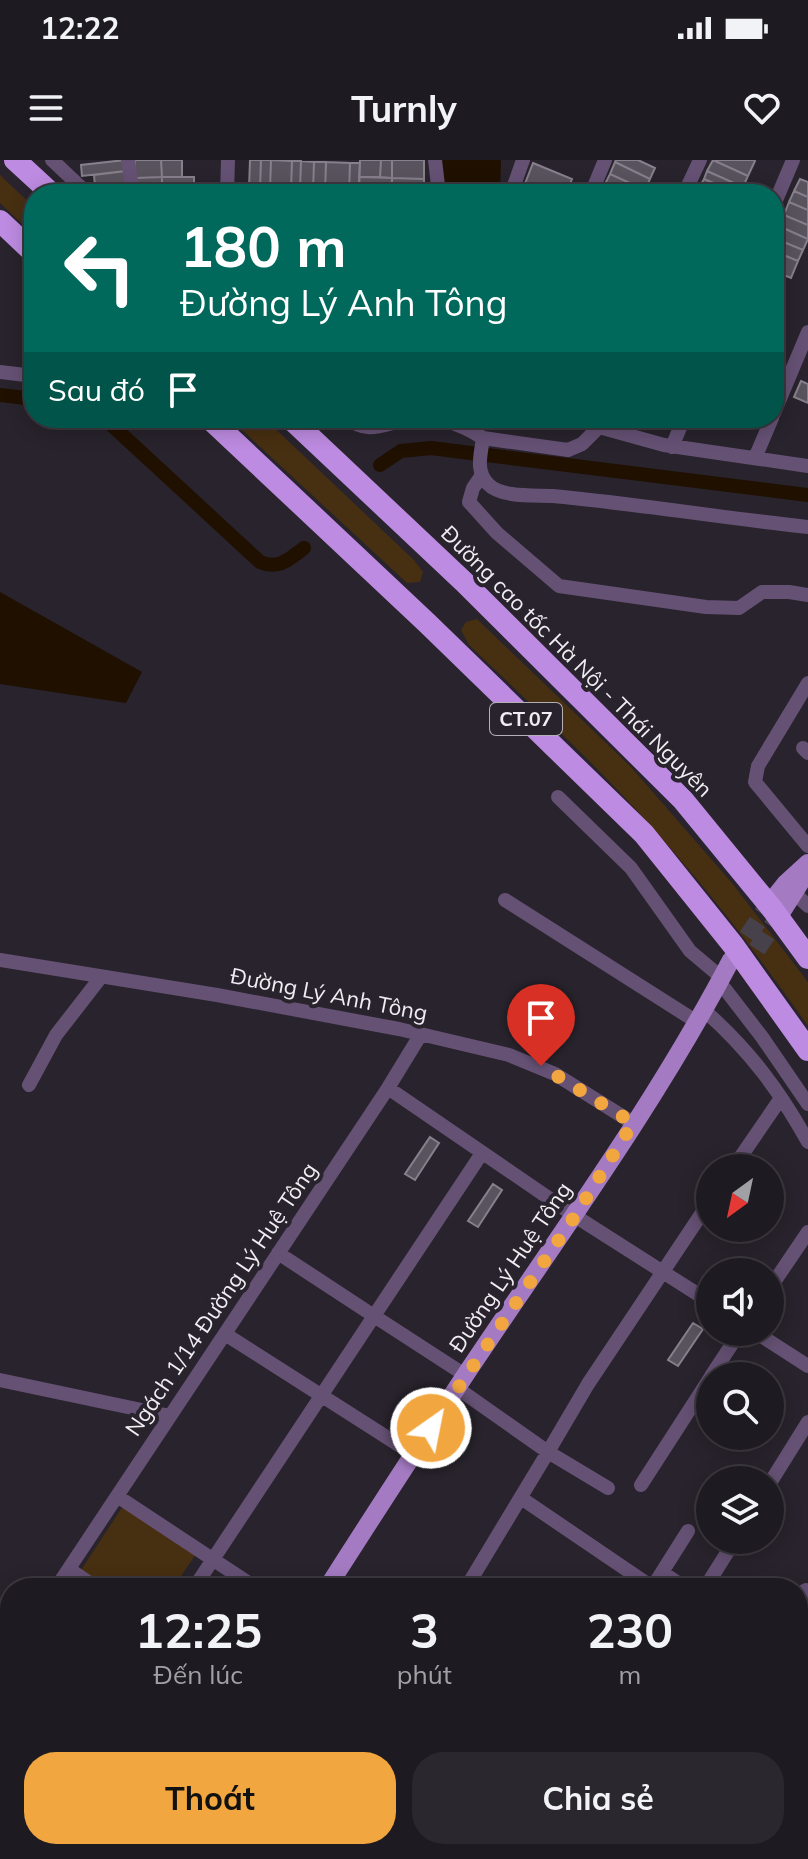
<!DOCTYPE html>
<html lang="vi">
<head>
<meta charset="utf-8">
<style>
	:root { --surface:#1e1a21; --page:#2b272e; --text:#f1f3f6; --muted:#a1a1a5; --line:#3c383f; --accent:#f1a640 }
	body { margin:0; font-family:Mulish,sans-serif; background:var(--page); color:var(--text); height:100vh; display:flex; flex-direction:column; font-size:30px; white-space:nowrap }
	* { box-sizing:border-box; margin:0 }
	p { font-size:26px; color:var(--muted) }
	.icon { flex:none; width:44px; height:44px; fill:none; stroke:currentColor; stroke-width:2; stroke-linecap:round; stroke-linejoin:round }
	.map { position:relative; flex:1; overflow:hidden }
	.drawer { position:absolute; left:0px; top:1418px; width:808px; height:282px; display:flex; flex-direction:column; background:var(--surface); border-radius:32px 32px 0 0; box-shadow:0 4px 20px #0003,0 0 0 2px var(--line) }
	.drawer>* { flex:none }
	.hud { position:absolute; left:24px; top:24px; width:760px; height:244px; border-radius:32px; box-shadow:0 4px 20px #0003,0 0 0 2px var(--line); background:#00695c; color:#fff; overflow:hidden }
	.needle { width:52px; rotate:213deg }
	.tools { position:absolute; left:696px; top:994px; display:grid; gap:16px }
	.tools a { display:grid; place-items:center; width:88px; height:88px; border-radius:50%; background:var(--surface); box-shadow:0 4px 20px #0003,0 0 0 2px var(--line); font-size:40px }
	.pin { position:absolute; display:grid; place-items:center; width:68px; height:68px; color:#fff; margin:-82px -34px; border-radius:50% 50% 50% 0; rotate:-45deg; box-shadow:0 0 8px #0007 }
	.pin .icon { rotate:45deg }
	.me { position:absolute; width:88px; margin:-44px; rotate:33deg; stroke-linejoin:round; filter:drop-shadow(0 0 6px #0008) }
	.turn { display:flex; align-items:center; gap:28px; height:168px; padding:0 24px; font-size:36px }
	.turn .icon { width:104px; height:104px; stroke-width:2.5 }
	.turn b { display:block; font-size:56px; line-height:68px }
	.then { display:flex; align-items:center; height:76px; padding:0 24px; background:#0003; gap:16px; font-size:30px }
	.eta { display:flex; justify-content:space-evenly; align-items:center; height:136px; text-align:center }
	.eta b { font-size:48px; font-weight:700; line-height:56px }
	.cta { display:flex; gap:16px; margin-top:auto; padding:16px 24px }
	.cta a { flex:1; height:92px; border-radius:32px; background:var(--accent); color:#111; font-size:32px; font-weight:700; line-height:92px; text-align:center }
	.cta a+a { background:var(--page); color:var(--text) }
	.status { display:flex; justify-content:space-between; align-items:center; height:56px; padding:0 40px; background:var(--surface); direction:ltr }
	.status svg { height:22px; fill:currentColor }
	header { display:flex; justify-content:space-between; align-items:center; height:104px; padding:0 24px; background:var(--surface); font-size:36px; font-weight:700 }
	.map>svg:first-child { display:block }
	.green { fill:#472f11 }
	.water { fill:#201000 }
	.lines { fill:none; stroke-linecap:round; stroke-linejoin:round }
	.canal { stroke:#201000; stroke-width:14 }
	.building { fill:#59535e; stroke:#87808c; stroke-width:2 }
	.major-tunnel { stroke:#46414a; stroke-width:18; stroke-dasharray:18 9; stroke-linecap:butt }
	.minor { stroke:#655174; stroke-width:14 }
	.major { stroke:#a47bc2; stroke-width:18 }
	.highway { stroke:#bd8be1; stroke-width:22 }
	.route { stroke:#f1a640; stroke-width:14; stroke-dasharray:0 25.2 }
	.labels { text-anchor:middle; stroke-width:8; stroke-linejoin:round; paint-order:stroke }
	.shield { fill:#28232c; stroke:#b4b0b7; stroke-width:2 }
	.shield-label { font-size:20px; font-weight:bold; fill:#f0edf3 }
	.street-label { font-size:22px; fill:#f0edf3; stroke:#28232c }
</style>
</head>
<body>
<div class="status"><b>12:22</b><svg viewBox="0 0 49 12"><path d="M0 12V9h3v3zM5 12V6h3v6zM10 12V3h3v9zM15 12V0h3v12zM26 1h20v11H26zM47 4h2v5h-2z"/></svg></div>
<header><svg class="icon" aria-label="menu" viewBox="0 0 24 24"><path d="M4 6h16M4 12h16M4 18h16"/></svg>Turnly<svg class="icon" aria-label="heart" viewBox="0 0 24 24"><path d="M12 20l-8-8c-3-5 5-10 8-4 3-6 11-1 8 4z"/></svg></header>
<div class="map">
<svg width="808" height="1699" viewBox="0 0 808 1699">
	<rect width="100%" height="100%" fill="#28232c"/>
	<!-- green -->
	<path class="green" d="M0,15L34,47V75L0,43Z
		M229,258H264L414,400L423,412L420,422L407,423Z
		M477,459L631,607L732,723L808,822V866C767,808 725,751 678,697C614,621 540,553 469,485L461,470L466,462Z
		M123,1346L196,1394L173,1428H107L81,1410Z
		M0,1611L10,1618V1690H117L129,1699H0Z"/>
	<!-- water -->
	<path class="water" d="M441,0H501L500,34H444Z
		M0,432L142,512L126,543L0,524Z"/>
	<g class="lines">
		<!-- canal -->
		<path class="canal" d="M0,235L34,239
			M104,258L260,402C279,410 288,400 304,388
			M380,305L401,291L431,288L808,335"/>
	</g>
	<!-- building -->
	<path class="building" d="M125,0L126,11L82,16L81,5Z
		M135,0H161L162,17L135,18Z
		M161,0H182V17H162Z
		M250,0H261L260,29L249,28Z
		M261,0H271L270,29H260Z
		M271,0L292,1L291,30L270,29Z
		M360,0H381L380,17H359Z
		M381,0H392V18L380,17Z
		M392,0H424V19L392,18Z
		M616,0H638L655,8L650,19L615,2Z
		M713,0H754L755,1L748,16Z
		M713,0L748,16L743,27L707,11Z
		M292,1H301L300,30H291Z
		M301,1L314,2L313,31L300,30Z
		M314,2H326L325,34H313Z
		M326,2L350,3L349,34H325Z
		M615,2L650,19L645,30L610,14Z
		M350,3H360L359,34H349Z
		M533,3L572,19L566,34H521Z
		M126,11L128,23L95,26L94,15Z
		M707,11L743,27L740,34L704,19Z
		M610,14L645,30L643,34H621L604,26Z
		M162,17H194V34H162Z
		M162,17V34H136L135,18Z
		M359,17L392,18L391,34H359Z
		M392,18L424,19V27L392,26Z
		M704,19L737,34H712L699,28Z
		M800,19L808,22V37L794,31Z
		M128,23L129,34H104L103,25Z
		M392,26L424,27L423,34H391Z
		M794,31L808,37V50L789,42Z
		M789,42L808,50V65L784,55Z
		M784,55L808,65V79L779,66Z
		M774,64L808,79L803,90L774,78Z
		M774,78L803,90L798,101L774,91Z
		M774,91L798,101L791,118L774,111Z
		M801,221L808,224V243L794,237Z
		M608,258H641L640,266L608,263Z
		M430,977L439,983L415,1020L405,1014Z
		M493,1024L502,1030L478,1067L468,1061Z
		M693,1163L703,1169L678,1206L668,1200Z"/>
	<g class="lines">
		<!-- major-tunnel -->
		<path class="major-tunnel" d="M732,799L773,739
			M742,812L783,750"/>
		<!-- minor -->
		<path class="minor" d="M52,0L88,34
			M128,0L133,34
			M435,0L439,34
			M227,34L228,0
			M511,34L523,0
			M591,34L605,0
			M684,34L700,0
			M774,45L793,0
			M0,212L34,216
			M774,253L808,172
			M347,258C368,275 383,264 406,260C436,255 458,262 483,278C481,294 475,311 488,324C501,338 535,335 553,336C638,344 723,358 808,367
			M590,258L599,267L664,285L808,306
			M483,278L568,290L582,284L599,267
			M672,287L684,258
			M755,298L772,258
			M482,315L473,328L469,342L497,373L559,426L706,447L739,448L762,432H789L808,435
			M808,523L758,606L755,622L808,686
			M803,588L808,593
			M558,637L631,708L690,791L722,818
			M788,727L808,746
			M505,740L697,862
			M0,800L217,835L399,869L509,895L555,914L633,963
			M725,829L762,877L808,944
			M705,851C749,890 780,931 808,982
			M29,925L56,875L101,817
			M388,928L575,1056L710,1142
			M733,1008L781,938
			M770,1128L808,1072
			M755,1172L808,1206
			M225,1174L413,1294
			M465,1215L374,1156L482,993
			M711,1216L740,1172
			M0,1220L170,1256
			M457,1228L548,1292L466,1428
			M770,1323L808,1262
			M641,1325L710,1218
			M608,1328L548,1292L588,1224L710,1041
			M117,1336L256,1428
			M521,1338L652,1427
			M69,1409L97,1428
			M662,1412L685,1428
			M56,1428L388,928L421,874
			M194,1428L374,1156L278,1093
			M652,1428L688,1371
			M705,1428L735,1380
			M798,1435L806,1430L808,1447
			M0,1513L10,1498
			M0,1591L10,1598
			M0,1622L10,1629
			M99,1690L112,1699
			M142,1690L154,1699
			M402,1690L415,1699
			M706,1690L720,1699
			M293,1699L298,1690
			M477,1699L483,1690
			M629,1699L635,1690
			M800,1699L808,1481"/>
		<!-- major -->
		<path class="major" d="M773,739L785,724L808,703
			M783,750L807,712
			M327,1428C373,1356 419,1285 466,1214C557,1078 655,945 731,800
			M170,1699L172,1690"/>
		<!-- highway -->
		<path class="highway" d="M15,0L52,34
			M0,61L34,93
			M209,258L427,463L644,674L733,785L808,890
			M290,258L464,422L683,640L773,750L808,798"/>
	</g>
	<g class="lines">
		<!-- route -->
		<path class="route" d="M431,1268L575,1056L633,963L541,906"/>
	</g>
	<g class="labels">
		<!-- shield labels -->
		<rect class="shield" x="490" y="543" width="72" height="32" rx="6"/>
		<g class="shield-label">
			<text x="526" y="566">CT.07</text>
		</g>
		<!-- street labels -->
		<g class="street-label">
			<text transform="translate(577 501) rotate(45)" y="8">Đường cao tốc Hà Nội - Thái Nguyên</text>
			<text transform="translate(329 834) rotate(11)" y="8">Đường Lý Anh Tông</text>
			<text transform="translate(510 1107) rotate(-56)" y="8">Đường Lý Huệ Tông</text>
			<text transform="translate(221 1139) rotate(-56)" y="8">Ngách 1/14 Đường Lý Huệ Tông</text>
		</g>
	</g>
</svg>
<div class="tools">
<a><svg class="needle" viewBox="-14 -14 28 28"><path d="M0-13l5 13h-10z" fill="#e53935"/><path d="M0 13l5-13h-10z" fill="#a1a1a5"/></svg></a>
<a><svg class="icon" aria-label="sound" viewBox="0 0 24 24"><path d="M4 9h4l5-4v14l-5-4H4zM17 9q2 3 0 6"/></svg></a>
<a><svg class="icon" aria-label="search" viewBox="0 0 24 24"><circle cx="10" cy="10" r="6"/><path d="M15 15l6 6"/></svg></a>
<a><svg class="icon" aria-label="layers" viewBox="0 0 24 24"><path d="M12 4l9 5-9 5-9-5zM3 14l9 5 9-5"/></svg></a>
</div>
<div class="pin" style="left:541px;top:906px;background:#d93025"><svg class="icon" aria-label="arrive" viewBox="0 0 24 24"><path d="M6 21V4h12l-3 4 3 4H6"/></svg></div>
<svg class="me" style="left:431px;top:1268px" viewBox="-20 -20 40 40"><circle r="17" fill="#f1a640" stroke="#fff" stroke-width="3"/><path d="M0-11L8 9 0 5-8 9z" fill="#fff"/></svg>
<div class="hud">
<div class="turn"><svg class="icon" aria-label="left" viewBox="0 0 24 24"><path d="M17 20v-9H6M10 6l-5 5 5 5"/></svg><div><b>180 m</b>Đường Lý Anh Tông</div></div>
<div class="then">Sau đó<svg class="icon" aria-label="arrive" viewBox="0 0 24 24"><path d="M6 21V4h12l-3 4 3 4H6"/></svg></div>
</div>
<section class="drawer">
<div class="eta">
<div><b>12:25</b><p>Đến lúc</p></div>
<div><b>3</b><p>phút</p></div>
<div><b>230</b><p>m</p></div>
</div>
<div class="cta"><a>Thoát</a><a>Chia sẻ</a></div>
</section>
</div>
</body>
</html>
